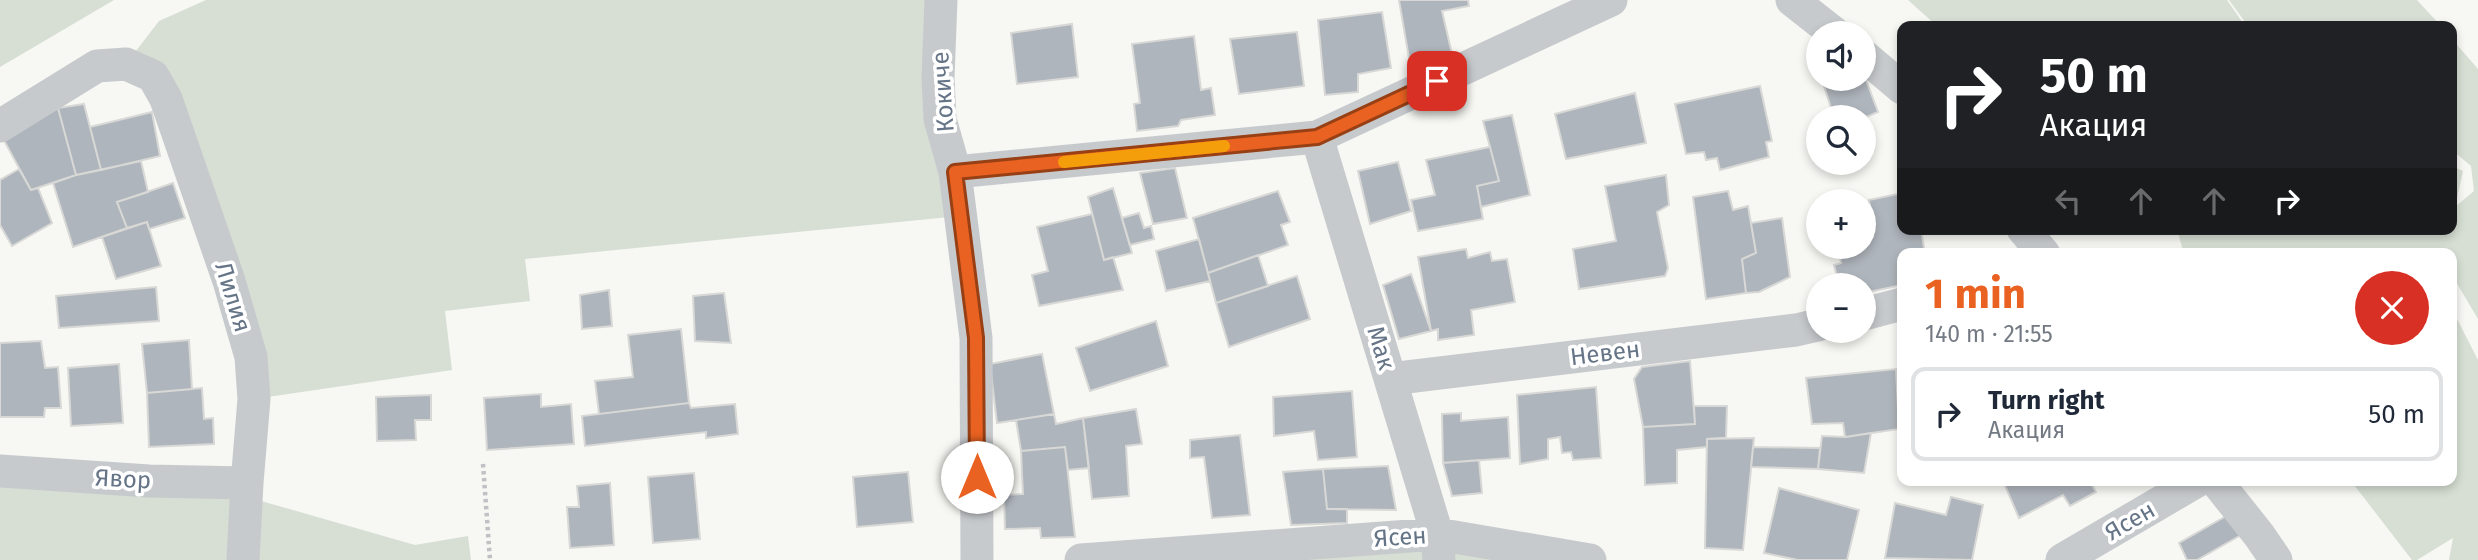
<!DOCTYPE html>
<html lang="en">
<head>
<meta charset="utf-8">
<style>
	:root { --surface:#fff; --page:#f6f6f7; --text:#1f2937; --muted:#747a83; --line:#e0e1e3; --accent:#ea6221 }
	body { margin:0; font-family:"Fira Sans",sans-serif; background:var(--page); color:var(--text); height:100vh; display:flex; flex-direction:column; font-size:26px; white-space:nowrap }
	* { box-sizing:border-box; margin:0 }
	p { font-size:23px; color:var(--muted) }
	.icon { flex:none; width:38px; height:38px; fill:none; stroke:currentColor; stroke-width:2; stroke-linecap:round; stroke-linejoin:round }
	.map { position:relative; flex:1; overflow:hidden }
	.sheet { position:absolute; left:1897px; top:248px; width:560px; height:238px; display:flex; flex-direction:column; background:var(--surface); border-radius:14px; box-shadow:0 4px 10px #0003 }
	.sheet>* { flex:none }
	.guide { position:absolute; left:1897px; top:21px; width:560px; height:214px; border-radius:14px; box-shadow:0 4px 10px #0003; background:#202124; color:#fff; overflow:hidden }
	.fabs { position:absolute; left:1806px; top:21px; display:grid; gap:14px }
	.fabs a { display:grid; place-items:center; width:70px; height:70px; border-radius:50%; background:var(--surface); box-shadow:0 4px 10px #0003; font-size:35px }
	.pin { position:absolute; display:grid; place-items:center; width:60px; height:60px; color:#fff; margin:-30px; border-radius:14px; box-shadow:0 4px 10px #0006 }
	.me { position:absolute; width:77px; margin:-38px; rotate:0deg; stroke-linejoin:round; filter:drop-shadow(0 0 5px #0008) }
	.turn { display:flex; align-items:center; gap:24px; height:147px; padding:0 28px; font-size:32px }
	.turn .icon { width:91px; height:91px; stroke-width:2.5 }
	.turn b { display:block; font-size:49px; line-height:60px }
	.lanes { display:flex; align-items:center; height:66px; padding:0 28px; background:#0003; justify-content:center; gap:35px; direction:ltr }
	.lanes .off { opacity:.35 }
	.round { display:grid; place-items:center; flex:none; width:74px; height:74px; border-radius:37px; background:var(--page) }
	.head { display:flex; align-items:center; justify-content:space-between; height:119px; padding:0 28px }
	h1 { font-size:42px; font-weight:700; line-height:52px; color:var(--accent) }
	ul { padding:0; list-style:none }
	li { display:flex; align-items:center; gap:21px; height:94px; margin:0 14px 10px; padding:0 14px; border:4px solid var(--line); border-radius:14px }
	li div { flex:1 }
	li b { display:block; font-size:26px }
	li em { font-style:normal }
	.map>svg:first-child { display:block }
	.green { fill:#d7dfd4 }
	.building { fill:#afb5bc; stroke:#d8d8d6; stroke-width:2 }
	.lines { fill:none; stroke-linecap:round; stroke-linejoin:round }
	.path { stroke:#c0c1c4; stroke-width:4.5; stroke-dasharray:3.5 3.5; stroke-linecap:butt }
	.minor { stroke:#c7cacd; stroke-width:33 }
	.route-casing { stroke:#984015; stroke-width:18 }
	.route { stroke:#ea6221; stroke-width:12 }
	.slow { stroke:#f59e0b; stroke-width:12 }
	.labels { text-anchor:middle; stroke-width:7; stroke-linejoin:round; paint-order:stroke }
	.street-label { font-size:24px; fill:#657486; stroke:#fff }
</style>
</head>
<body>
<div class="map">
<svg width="2478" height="560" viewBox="0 0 2478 560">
	<rect width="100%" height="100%" fill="#f7f7f3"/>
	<!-- green -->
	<path class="green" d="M0,0H114L0,67Z
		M206,0H942L960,216L525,259L530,301L445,311L452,370L254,399L166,99L126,64L159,21Z
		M1908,0H2227L2245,26H1937Z
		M2229,0H2417L2441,26H2248Z
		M2452,39L2478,69V319L2452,275V254H2184L2177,229H2452V166L2463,171L2455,207L2474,191L2471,166L2452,150Z
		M2452,309L2478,360V560H2449L2453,538L2417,560H2412L2351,481H2452Z
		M0,484L230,492L415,545L468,536L471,560H0Z
		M1452,549L1521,560H1296Z"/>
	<!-- building -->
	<path class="building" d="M1399,0H1468L1469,6L1442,11L1452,54L1411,70Z
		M1382,12L1391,68L1358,74V92L1325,95L1318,20Z
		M1072,24L1078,77L1017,84L1011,33Z
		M1297,32L1304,86L1239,94L1230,39Z
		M1194,36L1201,90L1211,88L1215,115L1181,120L1178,126L1137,131L1134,104L1140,103L1132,44Z
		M1865,77L1878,112L1864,118L1834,117L1822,80H1856Z
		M1760,86L1772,141L1766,142L1769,157L1720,170L1717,158L1706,160L1704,152L1686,154L1675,104Z
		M1635,93L1646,143L1566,159L1555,114Z
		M84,104L101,170L76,175L58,108Z
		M58,108L76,175L31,190L0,133Z
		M152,112L160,156L101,170L90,127Z
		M1512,115L1530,195L1481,207L1477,186L1499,181L1483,121Z
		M1490,147L1499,181L1477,186L1483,219L1418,231L1411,200L1435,195L1426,160Z
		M141,161L148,192L117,202L127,228L73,247L53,183L76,175Z
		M1398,162L1411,211L1370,224L1358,171Z
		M1175,168L1187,218L1153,224L1140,173Z
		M19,169L31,190L38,188L52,223L12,246L0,225V180Z
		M1666,175L1669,205L1657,212L1668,268L1665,276L1579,289L1573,249L1616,241L1605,186Z
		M173,183L185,218L149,229L147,222L127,228L117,202Z
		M1113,188L1132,253L1104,260L1088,197Z
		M1278,191L1290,222L1281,225L1288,245L1208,273L1193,218Z
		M1728,191L1733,210L1748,206L1756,253L1742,259L1746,293L1706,299L1693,197Z
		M1902,193V229H1921L1925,254H1902V285L1864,293V285H1839L1834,265L1841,263L1838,247H1864V233L1874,231L1869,200Z
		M1139,213L1144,228L1151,226L1154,239L1130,245L1122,218Z
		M1092,214L1104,260L1113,257L1123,290L1039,306L1032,275L1048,271L1037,227Z
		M1782,218L1790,277L1759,292L1746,293L1742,259L1756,253L1751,223Z
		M147,222L161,266L116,279L102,237Z
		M1199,239L1210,281L1166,291L1156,251Z
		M1466,249L1468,258L1490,252L1492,261L1507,259L1515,302L1471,310L1474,335L1438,340V329L1431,331L1418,257Z
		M1258,255L1268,286L1216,303L1208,273Z
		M1411,274L1431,331L1399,339L1383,285Z
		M1297,276L1310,319L1229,347L1216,303Z
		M156,287L159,321L59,328L56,296Z
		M609,290L612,326L582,329L580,295Z
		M724,293L731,343L695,341L693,296Z
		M1156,321L1168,366L1090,391L1076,348Z
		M681,329L689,403L599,414L595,381L633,377L628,335Z
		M189,340L192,389L147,393L142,344Z
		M41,341L45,368L58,367L61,408H45L44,417H0V343Z
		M1042,354L1054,414L997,423L990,364Z
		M1690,361L1695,424L1643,427L1634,379L1642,367Z
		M119,364L123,423L71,426L68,368Z
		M1896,369L1899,429L1845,437L1843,423L1812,424L1806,378Z
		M1596,387L1601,458L1573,460L1571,452L1562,453L1560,437L1548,439V459L1520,464L1517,395Z
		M202,388L204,419L213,418L214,444L149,447L147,393Z
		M1352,391L1357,457L1318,460L1314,431L1274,436L1273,397Z
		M541,394V407L571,404L574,444L487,450L484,398Z
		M431,395V420H415L416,440L377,441L376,397Z
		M689,403L691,408L735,404L738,434L706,438V432L585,446L582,416Z
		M1694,406H1727L1726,438L1707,439V447L1677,450V483L1645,485L1643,427L1695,424Z
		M1136,409L1142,444L1126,446L1129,496L1092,499L1083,418Z
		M1461,413V421L1508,417L1510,458L1443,463L1442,414Z
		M1054,414L1056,424L1083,418L1089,468L1068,470L1065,447L1021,451L1016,420Z
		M1871,433L1864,473L1818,469L1822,436L1845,437Z
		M1240,435L1250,515L1212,518L1204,457L1190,458V440Z
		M1754,438L1743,550L1705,548L1707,439Z
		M1065,447L1075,537L1041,538L1040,528L1005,529L1004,495L1023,494L1021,451Z
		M1753,447L1820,448L1818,469L1751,467Z
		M1479,460L1482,493L1452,496L1443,463Z
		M1388,466L1396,510L1327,509L1323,469Z
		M1323,469L1327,509H1347V523L1291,525L1283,472Z
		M908,472L913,522L857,527L853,477Z
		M694,473L700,539L653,543L648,477Z
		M2003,481H2090L2096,492L2070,506L2063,495L2019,518Z
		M610,483L614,545L570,548L567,507H579L577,486Z
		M1779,488L1859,510L1847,560H1798L1764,553Z
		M1951,497L1983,505L1972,560L1885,558L1895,503L1946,515Z
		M2228,515L2241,535L2197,560H2187L2179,543Z"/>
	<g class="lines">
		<!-- path -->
		<path class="path" d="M483,464L490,560"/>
		<!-- minor -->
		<path class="minor" d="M941,0L938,78L940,119L955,172L976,338L977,560
			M1792,0L1834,33
			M1864,56L1902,88
			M0,126L97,66L126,64L153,76L166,99L229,281L251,357L254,399L247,483L243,560
			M1317,137L1437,534L1439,560
			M955,172L1317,137L1611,0
			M2023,229L2044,254
			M1864,314L1902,304
			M1390,379L1796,330L1818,325
			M0,471L149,481L247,483
			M2216,481L2259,535L2276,560
			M1081,560L1437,534L1590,560
			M2062,560L2197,481"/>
	</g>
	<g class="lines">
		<!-- route casing -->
		<g class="route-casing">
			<path id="route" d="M977,477L976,338L955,172L1317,137L1437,81"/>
		</g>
		<!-- route -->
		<use href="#route" class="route"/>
		<!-- slow -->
		<path class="slow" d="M1064,162L1224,146"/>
	</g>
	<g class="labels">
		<!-- street labels -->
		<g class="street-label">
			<text transform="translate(943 92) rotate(-94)" y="8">Кокиче</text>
			<text transform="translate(233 297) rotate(73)" y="8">Лилия</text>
			<text transform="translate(1381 348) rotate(73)" y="8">Мак</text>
			<text transform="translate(1605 353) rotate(-7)" y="8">Невен</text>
			<text transform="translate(123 479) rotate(3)" y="8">Явор</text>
			<text transform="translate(2130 521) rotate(-30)" y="8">Ясен</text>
			<text transform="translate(1400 537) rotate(-4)" y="8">Ясен</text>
		</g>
	</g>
</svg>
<div class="fabs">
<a><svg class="icon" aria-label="sound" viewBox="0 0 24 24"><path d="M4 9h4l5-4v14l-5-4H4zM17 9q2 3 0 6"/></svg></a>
<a><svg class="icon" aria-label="search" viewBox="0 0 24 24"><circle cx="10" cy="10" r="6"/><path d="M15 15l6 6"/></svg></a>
<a>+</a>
<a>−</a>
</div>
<div class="pin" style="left:1437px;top:81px;background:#d93025"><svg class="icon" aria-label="arrive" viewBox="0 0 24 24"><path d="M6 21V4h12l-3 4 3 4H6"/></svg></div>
<svg class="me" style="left:977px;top:477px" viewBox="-20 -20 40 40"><circle r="19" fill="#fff"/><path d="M0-13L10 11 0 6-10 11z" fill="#ea6221"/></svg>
<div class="guide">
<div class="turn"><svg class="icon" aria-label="right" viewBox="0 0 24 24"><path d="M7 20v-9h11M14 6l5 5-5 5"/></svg><div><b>50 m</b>Акация</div></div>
<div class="lanes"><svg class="icon off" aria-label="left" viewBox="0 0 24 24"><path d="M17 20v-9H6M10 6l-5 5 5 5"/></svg><svg class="icon off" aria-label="ahead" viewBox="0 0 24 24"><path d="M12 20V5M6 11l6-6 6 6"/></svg><svg class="icon off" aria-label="ahead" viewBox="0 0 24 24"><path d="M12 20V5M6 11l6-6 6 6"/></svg><svg class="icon" aria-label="right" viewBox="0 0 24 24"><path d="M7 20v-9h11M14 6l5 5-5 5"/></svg></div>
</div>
<section class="sheet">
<div class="head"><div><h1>1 min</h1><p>140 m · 21:55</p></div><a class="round" style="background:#d93025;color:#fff"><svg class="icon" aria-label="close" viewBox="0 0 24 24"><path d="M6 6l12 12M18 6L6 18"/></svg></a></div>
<ul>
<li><svg class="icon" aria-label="right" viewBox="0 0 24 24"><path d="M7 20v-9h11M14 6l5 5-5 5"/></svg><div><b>Turn right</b><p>Акация</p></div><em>50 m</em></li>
</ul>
</section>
</div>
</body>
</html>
